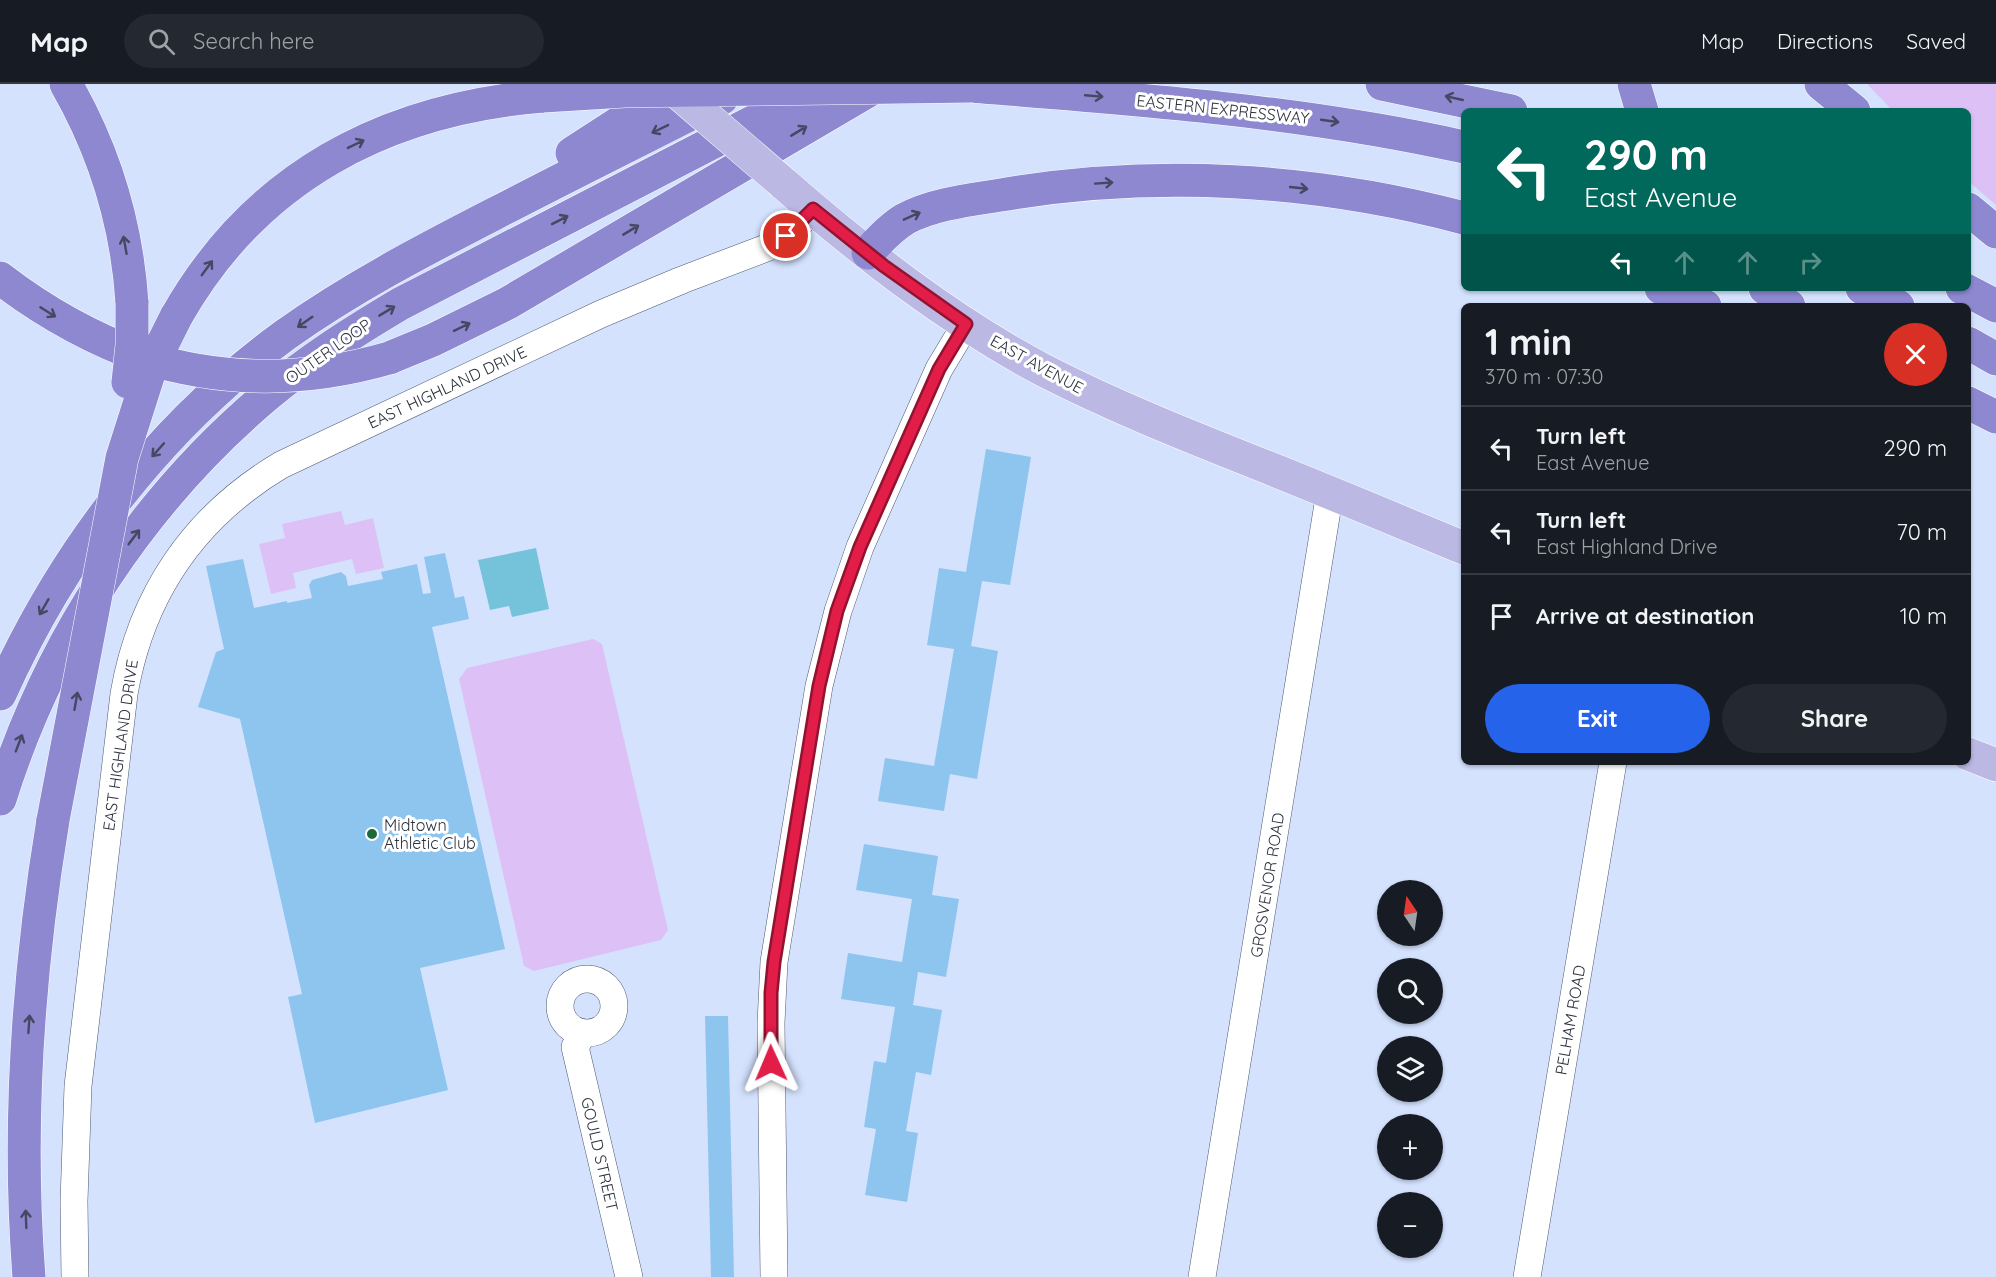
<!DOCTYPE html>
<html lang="en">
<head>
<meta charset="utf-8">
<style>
	:root { --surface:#171b24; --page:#242831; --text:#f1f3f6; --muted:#9ea1a6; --line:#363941; --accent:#2563eb }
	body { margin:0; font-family:Quicksand,sans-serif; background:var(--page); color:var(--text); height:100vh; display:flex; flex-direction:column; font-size:22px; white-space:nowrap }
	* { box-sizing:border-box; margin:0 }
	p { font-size:20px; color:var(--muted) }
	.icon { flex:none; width:33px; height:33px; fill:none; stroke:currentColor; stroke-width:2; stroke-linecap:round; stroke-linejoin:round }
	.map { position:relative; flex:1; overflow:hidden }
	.details { position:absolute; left:1461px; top:219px; width:510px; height:462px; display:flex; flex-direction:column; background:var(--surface); border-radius:9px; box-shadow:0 2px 4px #0004 }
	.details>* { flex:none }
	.banner { position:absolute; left:1461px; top:24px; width:510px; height:183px; border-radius:9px; box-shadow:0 2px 4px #0004; background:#00695c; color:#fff; overflow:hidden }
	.needle { width:39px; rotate:347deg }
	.fabs { position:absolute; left:1377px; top:796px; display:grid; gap:12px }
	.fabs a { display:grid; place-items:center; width:66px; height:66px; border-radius:50%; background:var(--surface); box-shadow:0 2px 4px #0004; font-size:30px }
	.pin { position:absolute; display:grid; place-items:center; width:51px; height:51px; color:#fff; margin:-26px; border:3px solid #fff; border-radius:50%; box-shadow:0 2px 6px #0007 }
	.me { position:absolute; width:66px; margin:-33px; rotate:359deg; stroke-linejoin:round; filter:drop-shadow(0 0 4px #0008) }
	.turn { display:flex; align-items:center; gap:21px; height:126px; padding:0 24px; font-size:27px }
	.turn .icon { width:78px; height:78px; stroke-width:2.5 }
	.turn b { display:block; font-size:42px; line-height:51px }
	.lanes { display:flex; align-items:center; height:57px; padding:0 24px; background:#0003; justify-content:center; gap:30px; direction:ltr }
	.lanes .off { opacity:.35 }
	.round { display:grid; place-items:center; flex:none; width:63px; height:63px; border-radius:32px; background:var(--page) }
	.head { display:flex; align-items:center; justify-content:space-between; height:102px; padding:0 24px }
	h1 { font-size:36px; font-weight:700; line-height:45px }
	.cta { display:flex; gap:12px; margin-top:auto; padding:12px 24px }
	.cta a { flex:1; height:69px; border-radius:36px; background:var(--accent); color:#fff; font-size:24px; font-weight:700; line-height:69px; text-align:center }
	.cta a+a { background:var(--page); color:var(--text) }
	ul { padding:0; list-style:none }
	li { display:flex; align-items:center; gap:18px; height:84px; padding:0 24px; border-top:2px solid var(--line) }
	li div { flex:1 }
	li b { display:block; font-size:22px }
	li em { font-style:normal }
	header { display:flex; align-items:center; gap:36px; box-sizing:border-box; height:84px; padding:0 30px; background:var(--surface); border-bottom:2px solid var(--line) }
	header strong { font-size:28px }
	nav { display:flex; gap:33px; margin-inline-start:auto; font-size:21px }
	.search { width:420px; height:54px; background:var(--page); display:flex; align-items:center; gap:15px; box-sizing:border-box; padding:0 21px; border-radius:33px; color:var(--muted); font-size:22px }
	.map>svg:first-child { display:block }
	.green { fill:#ddc1f6 }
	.water { fill:#75c3db }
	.building { fill:#8dc5ef }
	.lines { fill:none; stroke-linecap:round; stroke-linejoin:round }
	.minor-casing { stroke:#4e5a71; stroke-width:28 }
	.major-casing { stroke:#fff; stroke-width:34 }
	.highway-casing { stroke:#fff; stroke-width:34 }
	.minor { stroke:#fff; stroke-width:27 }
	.major { stroke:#bbb8e3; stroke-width:33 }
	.highway { stroke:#8d88d0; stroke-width:33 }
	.major-bridge-casing { stroke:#fff; stroke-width:34; stroke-linecap:butt }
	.highway-bridge-casing { stroke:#fff; stroke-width:34; stroke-linecap:butt }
	.major-bridge { stroke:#bbb8e3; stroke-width:33 }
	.highway-bridge { stroke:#8d88d0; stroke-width:33 }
	.oneway { stroke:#454862 }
	.route-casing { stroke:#92132f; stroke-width:15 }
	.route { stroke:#e11d48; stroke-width:10 }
	.poi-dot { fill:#1c6a39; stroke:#fff; stroke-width:2 }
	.labels { text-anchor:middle; stroke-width:6; stroke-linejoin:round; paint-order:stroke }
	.street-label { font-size:16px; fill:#2d323d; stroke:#fff }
	.poi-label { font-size:16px; fill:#2d323d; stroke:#fff; text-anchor:start }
</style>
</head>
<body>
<header>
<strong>Map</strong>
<div class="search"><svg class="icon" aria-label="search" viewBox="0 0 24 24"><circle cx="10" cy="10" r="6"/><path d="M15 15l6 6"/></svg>Search here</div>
<nav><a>Map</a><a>Directions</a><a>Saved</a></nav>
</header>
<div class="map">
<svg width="1996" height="1193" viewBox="0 0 1996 1193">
	<rect width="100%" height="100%" fill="#d4e2fe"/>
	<!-- green -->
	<path class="green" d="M1867,0H1996V121L1968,97V27H1893Z
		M341,427L345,441L373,434L384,484L356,490L352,475L293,489L296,504L271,510L259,460L285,454L282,440Z
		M593,555L602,560L668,846L661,856L534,887L524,882L459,595L467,584Z"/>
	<!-- water -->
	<path class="water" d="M536,464L549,525L512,533L509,522L490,526L478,476Z"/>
	<!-- building -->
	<path class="building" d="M986,365L1031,373L1010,501L982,497L971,562L998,567L977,695L950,690L944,727L878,717L885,674L934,682L954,565L927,561L939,484L966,488Z
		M445,469L455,514L464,512L469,535L432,543L505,865L420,884L448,1006L315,1039L288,913L302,910L240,635L198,623L216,568L224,565L206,482L243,475L254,524L287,517V519L312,514L309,501L312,496L341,488L346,492L348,502L383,495L381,488L417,480L423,510L431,509L424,473Z
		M864,760L938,772L932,811L959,815L946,893L918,888L913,921L942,926L931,991L916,988L906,1047L918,1049L907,1118L865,1111L876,1045L864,1043L874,977L886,979L895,923L841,915L848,869L902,878L912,815L856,806Z
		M705,932H728L734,1193H711Z"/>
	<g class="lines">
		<!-- minor casing -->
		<g class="minor-casing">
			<path id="minor" d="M560 922a27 27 0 1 1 54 0a27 27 0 1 1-54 0Z
				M583,949L575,963L629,1193
				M75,1193L74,1117L78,1002L124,610C141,511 194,433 281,381L601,230L682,196L766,164L790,149L813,125
				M774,1193L771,939L774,878L819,602L838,527L860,463L939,285L966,240
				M1202,1193L1330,408
				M1527,1193L1613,678"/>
		</g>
		<!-- major casing -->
		<g class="major-casing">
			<path id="major" d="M783,99C863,169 949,236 1043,286C1113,322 1186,351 1259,380C1327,407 1396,436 1464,464
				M1968,670L1996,681"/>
		</g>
		<!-- highway casing -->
		<g class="highway-casing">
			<path id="highway" d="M66,0C105,68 127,141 132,219
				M945,0C1119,14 1293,25 1464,63
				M1382,0L1511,27
				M1634,0L1642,27
				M1821,0L1854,27
				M572,69L679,0
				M1968,125L1996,148
				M868,169C879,156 890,144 905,135C933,120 969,116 1001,111C1154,85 1314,94 1464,134
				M0,194C44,228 91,254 143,273
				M1661,204L1705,222
				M1765,204L1789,222
				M1862,204L1898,222
				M1962,204L1996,222
				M176,233C255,93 385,25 543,12
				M1968,259L1996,275
				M389,274L433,256L508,219L880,0
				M1968,319L1996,333
				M0,610C63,469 160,342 285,251C351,204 422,167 494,130C569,91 646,53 722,14
				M0,715C49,559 140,419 265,313C307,277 353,248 400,220L824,1
				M29,1193C17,1040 28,887 53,736"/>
		</g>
		<!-- minor -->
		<use href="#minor" class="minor"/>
		<!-- major -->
		<use href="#major" class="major"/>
		<!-- highway -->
		<use href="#highway" class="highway"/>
		<!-- major-bridge casing -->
		<g class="major-bridge-casing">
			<path id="major-bridge" d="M668,0L783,99"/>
		</g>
		<!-- highway-bridge casing -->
		<g class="highway-bridge-casing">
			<path id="highway-bridge" d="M543,12L625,7L973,2
				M143,273C225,299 306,298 389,274
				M128,298L132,261V219
				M53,736L122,374L151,283L176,233"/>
		</g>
		<!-- major-bridge -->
		<use href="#major-bridge" class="major-bridge"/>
		<!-- highway-bridge -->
		<use href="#highway-bridge" class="highway-bridge"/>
	</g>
	<!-- one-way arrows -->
	<defs><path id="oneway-shaft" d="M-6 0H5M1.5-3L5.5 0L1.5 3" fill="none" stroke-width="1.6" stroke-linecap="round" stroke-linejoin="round" transform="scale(1.5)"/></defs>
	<g class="oneway">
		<use href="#oneway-shaft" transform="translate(1094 12) rotate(5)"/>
		<use href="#oneway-shaft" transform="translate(1454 14) rotate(-167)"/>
		<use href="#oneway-shaft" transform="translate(1330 37) rotate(8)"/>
		<use href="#oneway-shaft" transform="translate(660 45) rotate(154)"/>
		<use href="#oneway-shaft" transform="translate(799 47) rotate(-31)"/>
		<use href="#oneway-shaft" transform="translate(356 60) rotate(-26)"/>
		<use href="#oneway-shaft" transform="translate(1104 99) rotate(-4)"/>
		<use href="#oneway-shaft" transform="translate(1299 104) rotate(6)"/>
		<use href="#oneway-shaft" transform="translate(912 132) rotate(-24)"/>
		<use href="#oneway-shaft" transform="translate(560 136) rotate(-27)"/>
		<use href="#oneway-shaft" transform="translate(631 146) rotate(-31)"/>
		<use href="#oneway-shaft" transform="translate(125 161) rotate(-100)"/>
		<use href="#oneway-shaft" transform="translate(207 184) rotate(-54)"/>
		<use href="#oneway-shaft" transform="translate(387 227) rotate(-31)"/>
		<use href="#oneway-shaft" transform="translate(48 228) rotate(32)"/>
		<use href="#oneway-shaft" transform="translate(305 238) rotate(145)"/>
		<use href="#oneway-shaft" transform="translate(462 243) rotate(-26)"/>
		<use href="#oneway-shaft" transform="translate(158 366) rotate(132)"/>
		<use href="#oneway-shaft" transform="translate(134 453) rotate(-53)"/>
		<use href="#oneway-shaft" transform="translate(44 523) rotate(120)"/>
		<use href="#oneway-shaft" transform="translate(76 617) rotate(-80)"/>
		<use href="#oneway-shaft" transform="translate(19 659) rotate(-69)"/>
		<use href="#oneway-shaft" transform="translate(29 940) rotate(-86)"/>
		<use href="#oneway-shaft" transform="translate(26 1135) rotate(-92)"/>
	</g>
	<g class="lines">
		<!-- route casing -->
		<g class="route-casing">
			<path id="route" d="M771,979V909L774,878L819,602L837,527L860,463L939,285L966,240L884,182L813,125L786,152"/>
		</g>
		<!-- route -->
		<use href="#route" class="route"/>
	</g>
	<!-- markers -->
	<circle class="poi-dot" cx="372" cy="750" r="6"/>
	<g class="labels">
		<!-- street labels -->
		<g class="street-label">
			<text transform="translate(1223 25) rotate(6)" y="6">EASTERN EXPRESSWAY</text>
			<text transform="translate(328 267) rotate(-35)" y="6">OUTER LOOP</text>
			<text transform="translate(1037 280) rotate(29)" y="6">EAST AVENUE</text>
			<text transform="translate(447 303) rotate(-25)" y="6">EAST HIGHLAND DRIVE</text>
			<text transform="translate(120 661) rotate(-82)" y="6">EAST HIGHLAND DRIVE</text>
			<text transform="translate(1267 801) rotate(-81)" y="6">GROSVENOR ROAD</text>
			<text transform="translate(1570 936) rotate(-80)" y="6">PELHAM ROAD</text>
			<text transform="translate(600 1070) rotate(77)" y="6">GOULD STREET</text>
		</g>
		<!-- poi labels -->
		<g class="poi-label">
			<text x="384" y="747">Midtown<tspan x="384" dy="18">Athletic Club</tspan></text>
		</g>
	</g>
</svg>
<div class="fabs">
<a><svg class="needle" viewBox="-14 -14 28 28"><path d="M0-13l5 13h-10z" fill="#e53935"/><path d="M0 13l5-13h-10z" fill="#9ea1a6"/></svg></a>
<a><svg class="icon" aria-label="search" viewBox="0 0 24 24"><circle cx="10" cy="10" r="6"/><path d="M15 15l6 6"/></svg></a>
<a><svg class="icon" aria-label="layers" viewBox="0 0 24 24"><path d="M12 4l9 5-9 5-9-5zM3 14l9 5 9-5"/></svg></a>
<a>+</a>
<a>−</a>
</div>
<div class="pin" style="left:786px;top:152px;background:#d93025"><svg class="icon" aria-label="arrive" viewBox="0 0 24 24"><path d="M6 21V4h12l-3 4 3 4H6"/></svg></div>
<svg class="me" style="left:771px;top:979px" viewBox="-20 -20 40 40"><path d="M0-17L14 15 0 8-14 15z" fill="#e11d48" stroke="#fff" stroke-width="4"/></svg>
<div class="banner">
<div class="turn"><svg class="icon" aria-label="left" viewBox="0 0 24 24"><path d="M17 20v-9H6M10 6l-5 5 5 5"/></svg><div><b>290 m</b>East Avenue</div></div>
<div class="lanes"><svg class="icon" aria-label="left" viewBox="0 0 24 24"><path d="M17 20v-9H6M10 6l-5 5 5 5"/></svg><svg class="icon off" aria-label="ahead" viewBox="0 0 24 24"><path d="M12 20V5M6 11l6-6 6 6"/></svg><svg class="icon off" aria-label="ahead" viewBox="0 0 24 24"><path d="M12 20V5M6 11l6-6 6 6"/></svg><svg class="icon off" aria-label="right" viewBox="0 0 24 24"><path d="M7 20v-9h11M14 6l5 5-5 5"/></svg></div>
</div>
<section class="details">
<div class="head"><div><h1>1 min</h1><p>370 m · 07:30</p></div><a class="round" style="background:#d93025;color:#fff"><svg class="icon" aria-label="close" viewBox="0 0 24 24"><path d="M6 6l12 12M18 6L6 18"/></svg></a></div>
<ul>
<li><svg class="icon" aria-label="left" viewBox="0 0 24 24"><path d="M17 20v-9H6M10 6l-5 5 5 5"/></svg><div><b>Turn left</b><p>East Avenue</p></div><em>290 m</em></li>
<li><svg class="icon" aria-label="left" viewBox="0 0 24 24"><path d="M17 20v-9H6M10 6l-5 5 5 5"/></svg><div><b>Turn left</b><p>East Highland Drive</p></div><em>70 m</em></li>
<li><svg class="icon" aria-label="arrive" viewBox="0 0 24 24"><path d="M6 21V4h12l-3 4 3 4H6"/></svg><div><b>Arrive at destination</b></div><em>10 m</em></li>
</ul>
<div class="cta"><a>Exit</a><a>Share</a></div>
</section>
</div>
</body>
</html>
